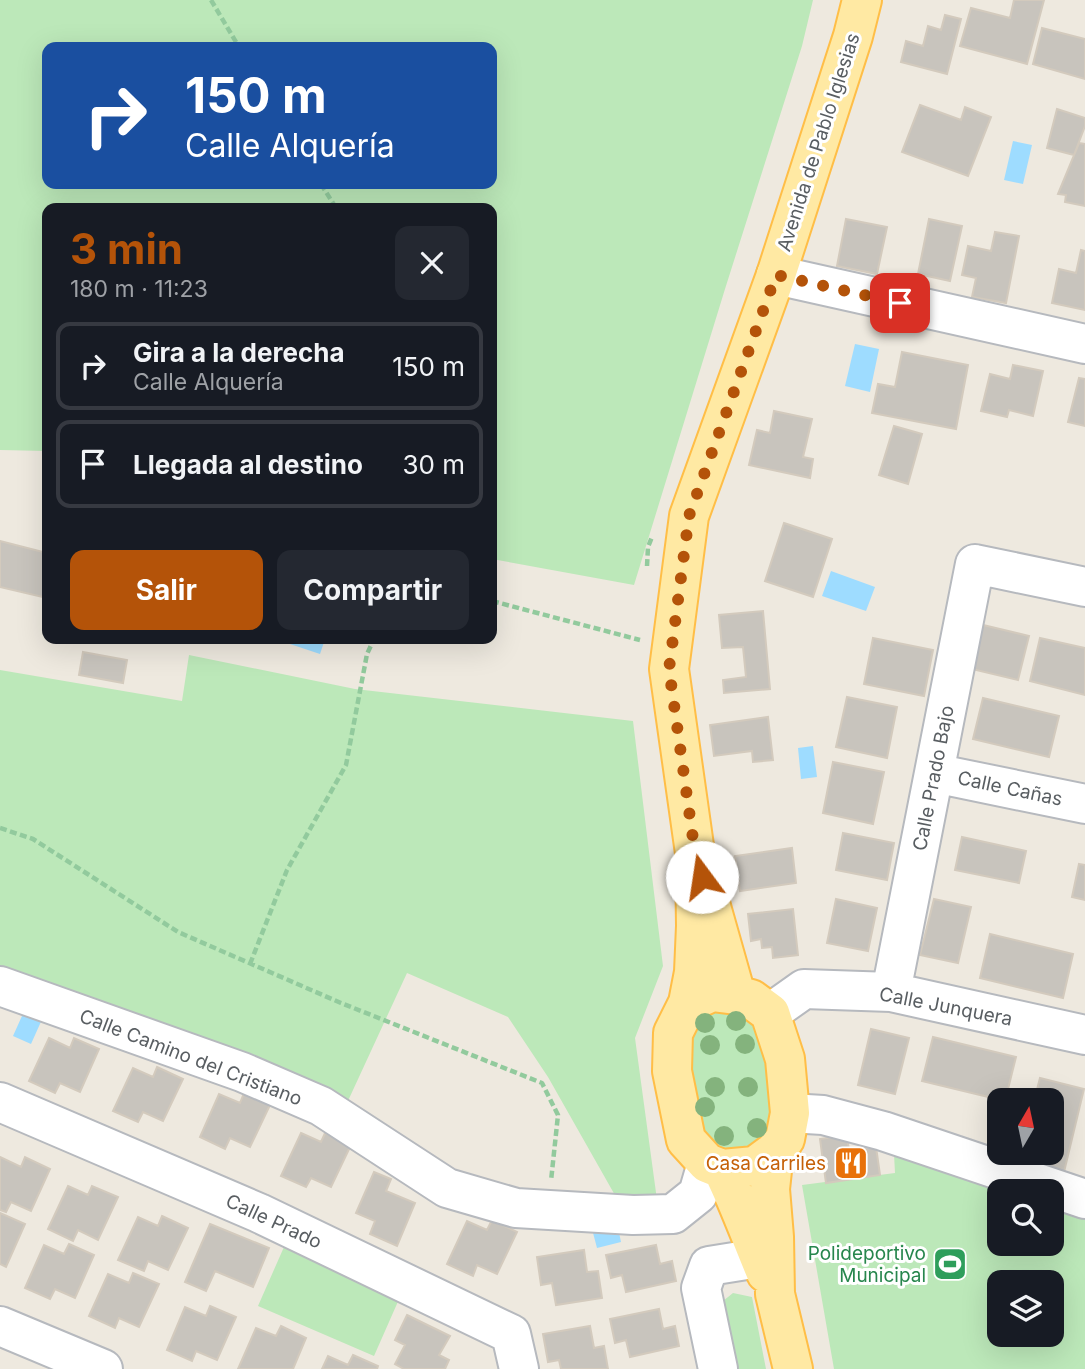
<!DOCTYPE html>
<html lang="es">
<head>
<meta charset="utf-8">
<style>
	:root { --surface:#171b24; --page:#242831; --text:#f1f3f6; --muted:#9ea1a6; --line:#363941; --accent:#b45309 }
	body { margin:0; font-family:Inter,sans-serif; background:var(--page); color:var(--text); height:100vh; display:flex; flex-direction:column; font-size:26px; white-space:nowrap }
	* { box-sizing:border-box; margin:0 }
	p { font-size:23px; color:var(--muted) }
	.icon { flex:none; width:38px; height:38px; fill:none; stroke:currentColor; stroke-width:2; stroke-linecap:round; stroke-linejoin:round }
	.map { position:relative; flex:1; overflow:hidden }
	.side { position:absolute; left:42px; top:203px; width:455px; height:441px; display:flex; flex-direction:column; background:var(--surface); border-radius:14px; box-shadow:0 7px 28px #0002 }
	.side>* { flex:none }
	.hud { position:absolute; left:42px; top:42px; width:455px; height:147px; border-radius:14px; box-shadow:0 7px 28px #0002; background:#1a4fa0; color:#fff; overflow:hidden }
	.needle { width:46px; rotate:9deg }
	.controls { position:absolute; left:987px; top:1088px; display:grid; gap:14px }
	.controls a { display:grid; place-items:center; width:77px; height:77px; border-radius:14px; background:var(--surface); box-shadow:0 7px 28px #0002; font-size:35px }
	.pin { position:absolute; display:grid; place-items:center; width:60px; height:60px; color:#fff; margin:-30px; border-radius:14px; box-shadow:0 4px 10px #0006 }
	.me { position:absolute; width:77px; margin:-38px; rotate:346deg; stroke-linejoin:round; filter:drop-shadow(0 0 5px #0008) }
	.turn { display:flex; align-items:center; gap:24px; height:147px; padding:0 28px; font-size:32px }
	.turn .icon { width:91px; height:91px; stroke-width:2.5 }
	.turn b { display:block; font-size:49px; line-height:60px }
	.round { display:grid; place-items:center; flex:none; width:74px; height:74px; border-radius:14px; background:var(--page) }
	.headline { display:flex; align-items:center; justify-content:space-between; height:119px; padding:0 28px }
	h1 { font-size:42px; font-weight:700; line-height:52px; color:var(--accent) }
	.button { display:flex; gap:14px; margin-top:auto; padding:14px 28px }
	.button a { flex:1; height:80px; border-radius:14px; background:var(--accent); color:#fff; font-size:28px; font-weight:700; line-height:80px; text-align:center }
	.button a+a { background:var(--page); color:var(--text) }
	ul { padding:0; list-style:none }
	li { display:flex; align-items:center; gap:21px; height:88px; margin:0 14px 10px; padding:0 14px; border:4px solid var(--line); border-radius:14px }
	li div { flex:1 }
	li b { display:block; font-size:26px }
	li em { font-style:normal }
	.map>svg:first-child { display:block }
	.green { fill:#bce8b9; fill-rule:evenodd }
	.water { fill:#9edcff }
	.building { fill:#c8c4bd; stroke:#d3cabd; stroke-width:2 }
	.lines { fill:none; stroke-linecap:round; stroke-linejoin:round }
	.minor-casing { stroke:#b6b9be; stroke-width:42 }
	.major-casing { stroke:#ffbe47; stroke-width:42 }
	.path { stroke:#92ca9d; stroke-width:4.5; stroke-dasharray:7 3.5; stroke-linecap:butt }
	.minor { stroke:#fff; stroke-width:38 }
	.major { stroke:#ffe9a3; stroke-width:38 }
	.tree { fill:#84b37d }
	.route { stroke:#b45309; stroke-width:12; stroke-dasharray:0 21.6 }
	.labels { text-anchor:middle; stroke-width:6; stroke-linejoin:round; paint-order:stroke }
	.street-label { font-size:19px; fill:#595e62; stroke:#fff }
	.food-label { font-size:19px; fill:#c56008; stroke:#fff; text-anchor:end }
	.leisure-label { font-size:19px; fill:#27864d; stroke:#fff; text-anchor:end }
</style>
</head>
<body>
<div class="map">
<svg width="1085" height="1369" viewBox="0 0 1085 1369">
	<rect width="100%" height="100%" fill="#eee9df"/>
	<!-- green -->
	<path class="green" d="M0,0H813L802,46L725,289L634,585L492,559V208H47V451L0,450ZM492,47V184H47V47Z
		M189,655L355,689L633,721L663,966L635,1038L657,1200L616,1197L548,1077L508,1017L407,973L347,1103L291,1071L0,966V670L182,701Z
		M711,1010L747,1014L768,1050L777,1115L765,1137L741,1150L714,1146L692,1112L687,1032Z
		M894,1154L1009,1192H999V1244H1052V1206L1085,1217V1369H834L802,1185L895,1173ZM999,1283H1052V1335H999Z
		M284,1247L400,1297L374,1356L258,1306Z
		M733,1293L752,1297L766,1369H732L718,1305Z"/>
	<!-- water -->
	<path class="water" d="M1013,141L1032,145L1023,184L1004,180Z
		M855,344L879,349L870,392L845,386Z
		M831,571L875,587L866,611L822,596Z
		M275,639H325L320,654Z
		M813,746L817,777L801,779L798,748Z
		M26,1007L44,1015L31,1044L13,1036Z
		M617,1223L621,1242L597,1248L592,1229Z"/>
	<!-- building -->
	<path class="building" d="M1014,0H1044L1027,64L960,46L971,8L1010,18Z
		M945,15L961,19L947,74L901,62L906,41L923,46L928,26L941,30Z
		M1042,28L1085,39V79L1033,64Z
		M920,105L961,120L965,107L991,117L968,176L902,152Z
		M1057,109L1085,118V126L1074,155L1047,148Z
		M1079,143L1085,144V206L1065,202L1066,195L1058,194Z
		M846,219L887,227L877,274L837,266Z
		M929,219L962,226L950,281L918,274Z
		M995,232L1019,236L1006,303L972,297L976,278L962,275L968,246L991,251Z
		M1081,250L1085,251V310L1052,303L1059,269L1076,273Z
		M902,352L968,365L956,429L872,413L878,384L895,387Z
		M1013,365L1043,371L1033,416L1009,410L1007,417L981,411L990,374L1010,379Z
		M1079,378L1085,379V426L1068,422Z
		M774,411L812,419L803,457L813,459L810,478L749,465L757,430L770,433Z
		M894,426L922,434L908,484L879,475Z
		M784,523L832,539L813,597L765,581Z
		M0,541L47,553V598L0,587Z
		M763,611L770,689L724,693L723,680L746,677L743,647L722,648L719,615Z
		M979,624L1029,636L1018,680L968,668Z
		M873,638L933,650L924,696L864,684Z
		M1040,638L1085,648V695L1030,681Z
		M83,652L127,660L123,683L79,675Z
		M847,697L897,707L887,758L836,747Z
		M983,698L1059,716L1049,757L973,739Z
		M768,717L773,760L753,762L752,751L714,756L710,725Z
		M833,762L884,772L873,824L823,813Z
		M843,833L894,843L887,880L836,870Z
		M962,837L1026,851L1019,883L955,870Z
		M792,848L796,883L740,891L735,856Z
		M1079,864L1085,865V900L1072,897Z
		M836,899L877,908L868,951L827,943Z
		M934,899L971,907L958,963L920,955Z
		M793,909L798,955L773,958L772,947L762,948L761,939L751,941L748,914Z
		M990,934L1073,954L1063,998L980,978Z
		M871,1029L909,1038L895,1094L858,1085Z
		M933,1037L1016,1057L1005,1101L922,1081Z
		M49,1038L70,1048L74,1038L99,1049L80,1092L60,1083L55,1093L29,1081Z
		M157,1067L183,1079L163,1121L143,1112L138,1122L113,1111L133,1068L153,1077Z
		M1040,1078L1084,1089L1064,1172L1020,1161L1022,1153H1052V1101H1034Z
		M244,1093L270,1105L250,1147L230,1138L225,1149L200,1137L219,1094L240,1103Z
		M301,1133L321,1142L325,1133L351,1145L331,1187L311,1178L306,1187L281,1176Z
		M847,1135L849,1151L876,1147L880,1175L826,1183L820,1139Z
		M0,1157L21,1167L25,1157L50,1169L31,1211L11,1202L6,1212L0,1210Z
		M374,1172L391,1179L386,1191L415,1203L397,1246L370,1234L375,1221L356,1213Z
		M68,1186L88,1195L92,1186L118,1197L98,1240L78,1230L73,1241L48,1229Z
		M0,1213L25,1224L6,1267L0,1264Z
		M162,1216L188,1228L168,1270L148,1261L144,1271L118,1260L138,1217L158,1226Z
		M492,1220L517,1232L497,1274L477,1265L473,1276L447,1264L467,1221L487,1230Z
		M210,1224L269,1248L253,1287L215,1271L206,1291L185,1282Z
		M69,1244L94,1255L75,1298L55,1289L50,1299L25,1288L44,1245L64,1254Z
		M656,1245L660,1264L672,1261L676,1281L626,1292L622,1275L611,1278L606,1255Z
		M584,1250L587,1272L598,1271L602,1298L556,1305L552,1283L541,1285L537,1257Z
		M133,1273L159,1284L139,1327L119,1318L115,1328L89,1316L108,1274L129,1283Z
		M210,1306L236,1317L217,1360L196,1351L192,1361L167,1350L185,1307L206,1316Z
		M659,1309L663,1329L675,1326L679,1346L630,1357L626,1340L615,1343L610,1319Z
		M407,1315L450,1336L439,1355L449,1360L445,1369H404L395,1364L405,1345L395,1340Z
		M281,1326L306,1338L293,1369H238L256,1328L276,1336Z
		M590,1326L594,1348L604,1346L608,1369H561L559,1360L548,1362L543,1334Z
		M353,1355L378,1366L377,1369H322L328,1356L348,1365Z"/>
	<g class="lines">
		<!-- minor casing -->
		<g class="minor-casing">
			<path id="minor" d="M776,275L1085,344
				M934,773L1085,804
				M0,986L242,1072L321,1106L447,1188L516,1208L633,1215L673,1214L698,1194L707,1163
				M891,992L975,564L1085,587
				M770,1013L804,989L891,992L1085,1035
				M0,1102L259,1213L511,1334L519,1369
				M790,1113L823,1115L883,1131L1085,1199
				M0,1326L103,1369
				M718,1369L701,1288L709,1266L759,1258"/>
		</g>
		<!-- major casing -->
		<g class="major-casing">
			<path id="major" d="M708,896L736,995
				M712,992L736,995L751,999L770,1013L785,1059L790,1113L785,1139L774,1152L755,1166L722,1169L707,1163L686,1140L672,1071L673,1033L688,1003Z
				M688,1003L694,972L696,926L695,853L669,669L689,516L776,275L853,36L862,0
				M774,1152L770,1189L774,1237L775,1294L793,1369
				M722,1169C739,1203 751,1238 766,1273"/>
		</g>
		<!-- path -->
		<path class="path" d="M211,0L239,47
			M321,184L336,208
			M647,566L648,547L652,537
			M492,601L640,640
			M0,828L33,839L178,932L341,1003L542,1083L558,1115L551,1181
			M250,964L287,870L346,765L367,654L374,639"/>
		<!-- minor -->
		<use href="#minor" class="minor"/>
		<!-- major -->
		<use href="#major" class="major"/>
	</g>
	<!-- trees -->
	<g class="tree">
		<circle cx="736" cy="1021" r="10"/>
		<circle cx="705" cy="1023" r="10"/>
		<circle cx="745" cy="1044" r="10"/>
		<circle cx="710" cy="1045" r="10"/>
		<circle cx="715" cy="1087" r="10"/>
		<circle cx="748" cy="1087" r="10"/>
		<circle cx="705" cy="1107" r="10"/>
		<circle cx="757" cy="1128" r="10"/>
		<circle cx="724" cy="1136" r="10"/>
	</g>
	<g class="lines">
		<!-- route -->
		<path class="route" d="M702,877L695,853L669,669L689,516L776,275L900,303"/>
	</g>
	<!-- icons -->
	<defs>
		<g id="restaurant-square" transform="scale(1.75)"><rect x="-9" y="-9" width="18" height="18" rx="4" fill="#e8710a" stroke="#fff"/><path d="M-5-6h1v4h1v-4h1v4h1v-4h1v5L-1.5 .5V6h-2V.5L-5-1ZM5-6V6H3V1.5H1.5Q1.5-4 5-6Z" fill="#fff"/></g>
		<g id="stadium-square" transform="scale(1.75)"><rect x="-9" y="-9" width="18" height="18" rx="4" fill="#2e9e5b" stroke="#fff"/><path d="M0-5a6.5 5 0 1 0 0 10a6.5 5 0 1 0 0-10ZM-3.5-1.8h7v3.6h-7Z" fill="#fff"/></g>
	</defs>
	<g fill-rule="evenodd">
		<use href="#restaurant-square" x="851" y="1163"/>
		<use href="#stadium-square" x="950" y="1264"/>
	</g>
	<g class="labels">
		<!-- street labels -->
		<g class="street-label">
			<text transform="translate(818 142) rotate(-72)" y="7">Avenida de Pablo Iglesias</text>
			<text transform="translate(933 778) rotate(-79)" y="7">Calle Prado Bajo</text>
			<text transform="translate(1010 788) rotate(12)" y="7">Calle Cañas</text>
			<text transform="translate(946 1006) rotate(11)" y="7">Calle Junquera</text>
			<text transform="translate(191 1057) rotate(21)" y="7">Calle Camino del Cristiano</text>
			<text transform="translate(274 1221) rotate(25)" y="7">Calle Prado</text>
		</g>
		<!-- food labels -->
		<g class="food-label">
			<text x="826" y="1170">Casa Carriles</text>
		</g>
		<!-- leisure labels -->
		<g class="leisure-label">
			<text x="926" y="1260">Polideportivo<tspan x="926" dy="22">Municipal</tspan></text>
		</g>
	</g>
</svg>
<div class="controls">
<a><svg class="needle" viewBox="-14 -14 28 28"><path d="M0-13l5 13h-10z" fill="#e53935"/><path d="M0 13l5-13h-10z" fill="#9ea1a6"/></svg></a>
<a><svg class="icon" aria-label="search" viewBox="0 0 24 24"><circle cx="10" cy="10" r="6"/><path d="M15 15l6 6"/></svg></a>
<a><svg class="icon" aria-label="layers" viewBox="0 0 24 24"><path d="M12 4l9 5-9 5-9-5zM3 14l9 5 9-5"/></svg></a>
</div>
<div class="pin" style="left:900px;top:303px;background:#d93025"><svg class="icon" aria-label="arrive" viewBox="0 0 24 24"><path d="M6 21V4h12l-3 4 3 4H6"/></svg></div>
<svg class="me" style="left:702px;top:877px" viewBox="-20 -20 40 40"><circle r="19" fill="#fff"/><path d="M0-13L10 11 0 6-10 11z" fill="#b45309"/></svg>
<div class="hud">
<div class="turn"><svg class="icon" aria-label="right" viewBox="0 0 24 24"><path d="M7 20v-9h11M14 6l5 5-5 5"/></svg><div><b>150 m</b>Calle Alquería</div></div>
</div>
<section class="side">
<div class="headline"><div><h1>3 min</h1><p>180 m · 11:23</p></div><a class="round"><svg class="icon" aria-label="close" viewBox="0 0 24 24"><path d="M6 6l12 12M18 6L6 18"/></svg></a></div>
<ul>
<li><svg class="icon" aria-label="right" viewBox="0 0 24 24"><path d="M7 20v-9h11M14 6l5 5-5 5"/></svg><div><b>Gira a la derecha</b><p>Calle Alquería</p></div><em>150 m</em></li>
<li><svg class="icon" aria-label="arrive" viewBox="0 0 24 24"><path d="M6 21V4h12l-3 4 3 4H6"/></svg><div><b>Llegada al destino</b></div><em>30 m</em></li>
</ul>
<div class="button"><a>Salir</a><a>Compartir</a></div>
</section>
</div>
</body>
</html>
